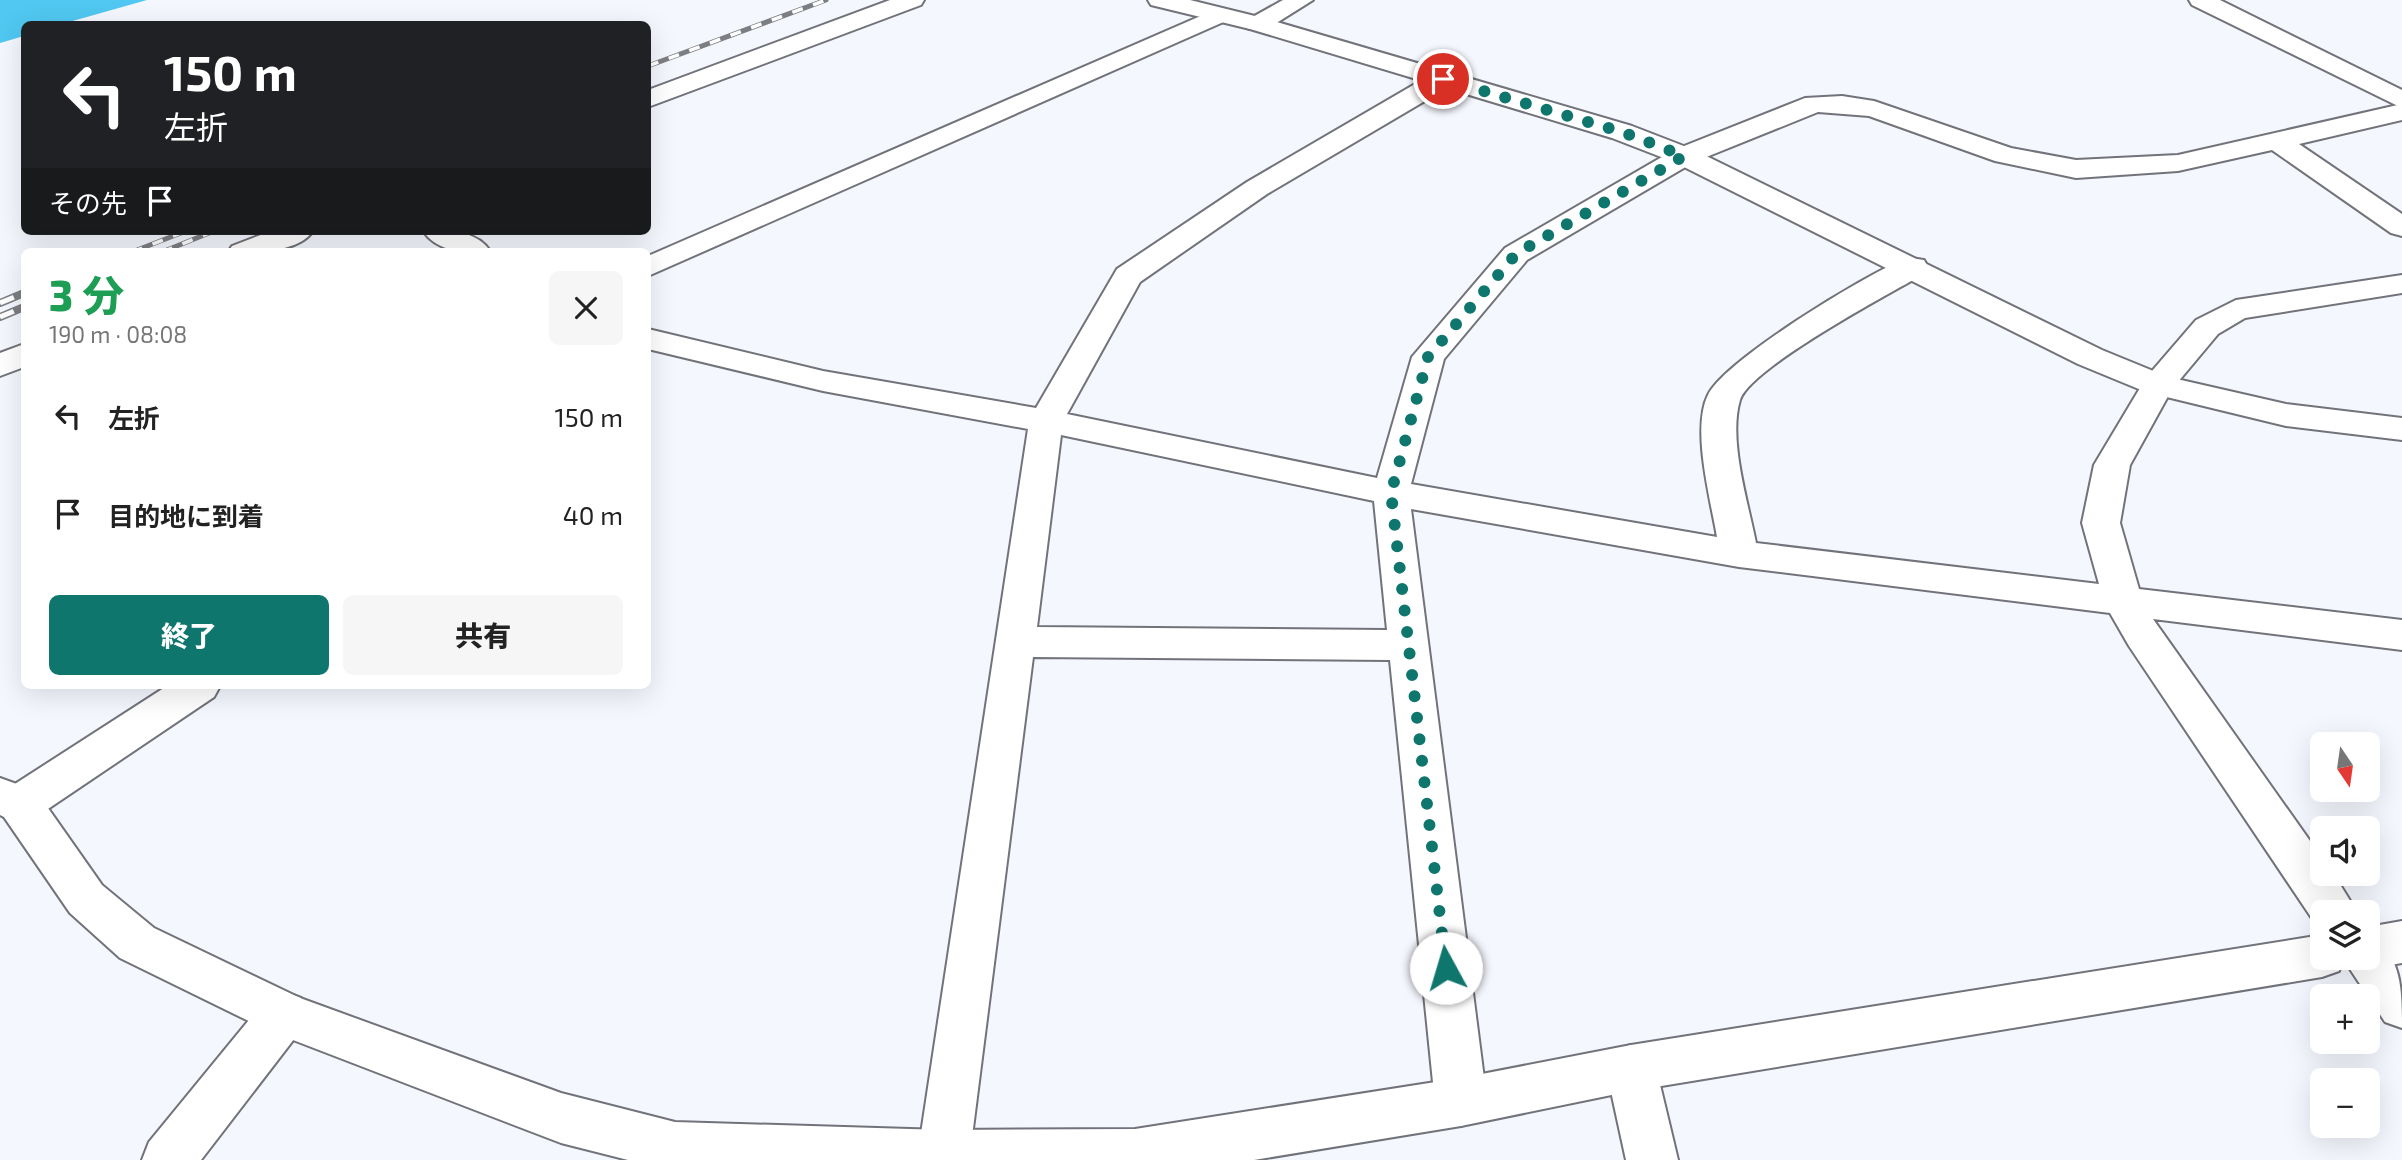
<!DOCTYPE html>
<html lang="ja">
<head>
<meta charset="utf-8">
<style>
	:root { --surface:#fff; --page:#f6f6f6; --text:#222; --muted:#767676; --accent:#0f766e }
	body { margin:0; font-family:"Exo 2","Noto Sans JP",sans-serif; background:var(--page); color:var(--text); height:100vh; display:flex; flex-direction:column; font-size:26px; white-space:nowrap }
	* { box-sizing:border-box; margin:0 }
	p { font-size:23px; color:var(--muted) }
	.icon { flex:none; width:38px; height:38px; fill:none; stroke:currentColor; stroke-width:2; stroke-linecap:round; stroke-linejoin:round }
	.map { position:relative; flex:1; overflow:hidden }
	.details { position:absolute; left:21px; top:248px; width:630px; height:441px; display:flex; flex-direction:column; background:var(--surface); border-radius:10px; box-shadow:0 7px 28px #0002 }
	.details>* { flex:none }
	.hud { position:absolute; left:21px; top:21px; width:630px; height:214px; border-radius:10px; box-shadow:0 7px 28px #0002; background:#202124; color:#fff; overflow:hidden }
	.needle { width:46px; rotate:167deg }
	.tools { position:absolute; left:2310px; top:732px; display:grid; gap:14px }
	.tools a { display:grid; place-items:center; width:70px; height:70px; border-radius:10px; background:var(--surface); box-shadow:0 7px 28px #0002; font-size:35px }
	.pin { position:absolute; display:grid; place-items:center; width:60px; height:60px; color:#fff; margin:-30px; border:4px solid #fff; border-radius:50%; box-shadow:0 2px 7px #0007 }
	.me { position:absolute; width:77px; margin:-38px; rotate:354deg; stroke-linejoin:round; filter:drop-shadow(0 0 5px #0008) }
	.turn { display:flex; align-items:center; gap:24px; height:147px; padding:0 28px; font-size:32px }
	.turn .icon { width:91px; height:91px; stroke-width:2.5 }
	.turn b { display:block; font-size:49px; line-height:60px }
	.then { display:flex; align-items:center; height:66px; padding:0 28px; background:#0003; gap:14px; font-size:26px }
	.round { display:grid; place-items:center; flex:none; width:74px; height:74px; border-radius:10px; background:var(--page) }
	.headline { display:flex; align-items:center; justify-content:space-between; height:119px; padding:0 28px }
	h1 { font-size:42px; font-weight:800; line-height:52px; color:#1e9e55 }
	.action { display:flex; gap:14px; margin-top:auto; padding:14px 28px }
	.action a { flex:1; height:80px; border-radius:10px; background:var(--accent); color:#fff; font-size:28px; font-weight:800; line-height:80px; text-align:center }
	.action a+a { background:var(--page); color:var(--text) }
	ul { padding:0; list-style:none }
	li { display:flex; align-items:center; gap:21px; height:98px; padding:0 28px }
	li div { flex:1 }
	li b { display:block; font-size:26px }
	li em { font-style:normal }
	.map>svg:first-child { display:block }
	.water { fill:#50c8f1 }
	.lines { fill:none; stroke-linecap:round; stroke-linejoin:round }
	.minor-casing { stroke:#72737a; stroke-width:4 }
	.tertiary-casing { stroke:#72737a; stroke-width:4 }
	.secondary-casing { stroke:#72737a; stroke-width:4 }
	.minor { fill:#fff; fill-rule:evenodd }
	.tertiary { fill:#fff; fill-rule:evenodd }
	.secondary { fill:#fff; fill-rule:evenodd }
	.rail-far1-casing { stroke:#7d7e83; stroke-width:5 }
	.rail-casing { stroke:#7d7e83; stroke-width:8 }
	.rail-far1 { stroke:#fff; stroke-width:3.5; stroke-dasharray:11; stroke-linecap:butt }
	.rail { stroke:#fff; stroke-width:5; stroke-dasharray:15; stroke-linecap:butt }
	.route { stroke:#0f766e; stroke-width:12; stroke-dasharray:0 21.6 }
</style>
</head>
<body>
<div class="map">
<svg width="2402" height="1160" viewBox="0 0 2402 1160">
	<rect width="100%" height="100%" fill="#f5f7fe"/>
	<!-- water -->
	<path class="water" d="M0,0H147L62,24H24V36L0,43Z"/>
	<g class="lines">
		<!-- minor casing -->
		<g class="minor-casing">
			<path id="minor" d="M1283,0H1313L1267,29H1249L1246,24L1249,19Z
				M1219,8L1228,10L1231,15L1228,20L648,276V256Z
				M1443,71L1452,73L1456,79L1452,85L1267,194L1140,282L1067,414L1377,478L1412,357L1505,248L1674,150L1805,98L1842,96L1874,101L2011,148L2076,160L2178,155L2402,104V120L2299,144L2402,214V236L2391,233L2272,150L2178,171L2076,178L1995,161L1869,116L1818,112L1694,162L1527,260L1444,359L1411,484L1717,537C1711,501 1691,429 1708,395C1724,361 1866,274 1903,260C1911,257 1916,259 1924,260L1928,267L1924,274C1890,293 1750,368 1740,400C1728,440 1748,502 1756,543L2099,584L2082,523L2094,465L2146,378L2196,320L2236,300L2402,275V293L2245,318L2218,334L2172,389L2130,465L2120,523L2139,589L2402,620V650L2153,619L2322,858V873H2333L2357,912H2322V928L2317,926L2129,646L2110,613L1739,567L1411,509L1487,1102L1479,1119L1461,1126L1443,1119L1435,1102L1390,660L1033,657L969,1160H917L1028,429L823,391L648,349V329L823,371L1036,408L1117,269L1247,182L1434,73ZM1061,435L1374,501L1387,630L1037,627Z
				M423,231C448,231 476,229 491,252C467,252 439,254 423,231Z
				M167,686H220L214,697L36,817L20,822L4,817L0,800L4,791Z
				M2368,937C2402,952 2402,990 2402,1028L2385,1022L2342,957H2368Z
				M284,992L301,998L309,1014L301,1030L201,1160H142L149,1142L267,998Z
				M1631,1045L1649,1051L1656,1068L1678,1160H1626L1606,1068L1613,1051Z"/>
		</g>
		<!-- tertiary casing -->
		<g class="tertiary-casing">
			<path id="tertiary" d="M890,0H924L921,5L648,107V90Z
				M1148,0H1190L1267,19L1632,126L1694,150L2102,350L2168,377L2286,404L2402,418V440L2286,426L2146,392L2078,364L1674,162L1612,138L1250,29L1151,5Z
				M271,231H313C297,254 252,252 228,252L232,246Z
				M24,344V367L0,376V353Z
				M0,778L36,791L102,885L154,928L300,998L561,1093L675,1122L943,1130L1135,1129L1461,1078L1631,1045L2322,935V957H2345L2339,971L2322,977L1631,1091L1461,1126L1254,1160H628L561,1143L267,1030L120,958L70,913L4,817L0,815Z
				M2402,921V963L2368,969L2351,963L2349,957H2368V927Z"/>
		</g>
		<!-- secondary casing -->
		<g class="secondary-casing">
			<path id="secondary" d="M2189,0H2220L2402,90V108L2192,5Z"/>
		</g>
		<!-- minor -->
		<use href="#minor" class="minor"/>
		<!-- tertiary -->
		<use href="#tertiary" class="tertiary"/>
		<!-- secondary -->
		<use href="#secondary" class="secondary"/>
		<!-- rail-far1 casing -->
		<g class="rail-far1-casing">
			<path id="rail-far1" d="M648,66L826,0
				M132,252L186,231
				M162,252L214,231"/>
		</g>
		<!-- rail casing -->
		<g class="rail-casing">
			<path id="rail" d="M0,303L24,293
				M0,317L24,307"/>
		</g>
		<!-- rail-far1 -->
		<use href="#rail-far1" class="rail-far1"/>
		<!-- rail -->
		<use href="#rail" class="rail"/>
	</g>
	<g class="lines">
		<!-- route -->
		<path class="route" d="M1443,79L1622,132L1684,156L1516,254L1428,357L1391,493L1446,968"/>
	</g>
</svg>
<div class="tools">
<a><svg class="needle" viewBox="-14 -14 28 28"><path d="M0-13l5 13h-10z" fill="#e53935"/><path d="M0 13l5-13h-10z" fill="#767676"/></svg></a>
<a><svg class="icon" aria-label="sound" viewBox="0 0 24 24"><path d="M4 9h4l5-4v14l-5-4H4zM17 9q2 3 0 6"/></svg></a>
<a><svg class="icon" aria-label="layers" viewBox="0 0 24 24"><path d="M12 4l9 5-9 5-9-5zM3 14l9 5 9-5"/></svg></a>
<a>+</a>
<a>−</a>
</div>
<div class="pin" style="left:1443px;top:79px;background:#d93025"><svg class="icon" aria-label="arrive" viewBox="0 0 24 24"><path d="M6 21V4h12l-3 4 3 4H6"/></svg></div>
<svg class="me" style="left:1446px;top:968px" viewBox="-20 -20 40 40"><circle r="19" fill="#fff"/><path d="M0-13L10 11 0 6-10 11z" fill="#0f766e"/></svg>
<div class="hud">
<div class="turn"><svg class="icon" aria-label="left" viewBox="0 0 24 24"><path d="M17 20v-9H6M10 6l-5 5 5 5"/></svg><div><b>150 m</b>左折</div></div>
<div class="then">その先<svg class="icon" aria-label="arrive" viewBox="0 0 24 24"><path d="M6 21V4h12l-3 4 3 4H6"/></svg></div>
</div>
<section class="details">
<div class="headline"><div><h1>3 分</h1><p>190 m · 08:08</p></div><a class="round"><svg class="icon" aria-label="close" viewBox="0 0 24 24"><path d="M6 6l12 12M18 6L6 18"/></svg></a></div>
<ul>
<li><svg class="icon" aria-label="left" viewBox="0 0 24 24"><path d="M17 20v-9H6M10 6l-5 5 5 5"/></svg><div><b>左折</b></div><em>150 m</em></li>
<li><svg class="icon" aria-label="arrive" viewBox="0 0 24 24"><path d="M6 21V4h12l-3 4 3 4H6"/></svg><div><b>目的地に到着</b></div><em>40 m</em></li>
</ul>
<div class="action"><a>終了</a><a>共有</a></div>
</section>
</div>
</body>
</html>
